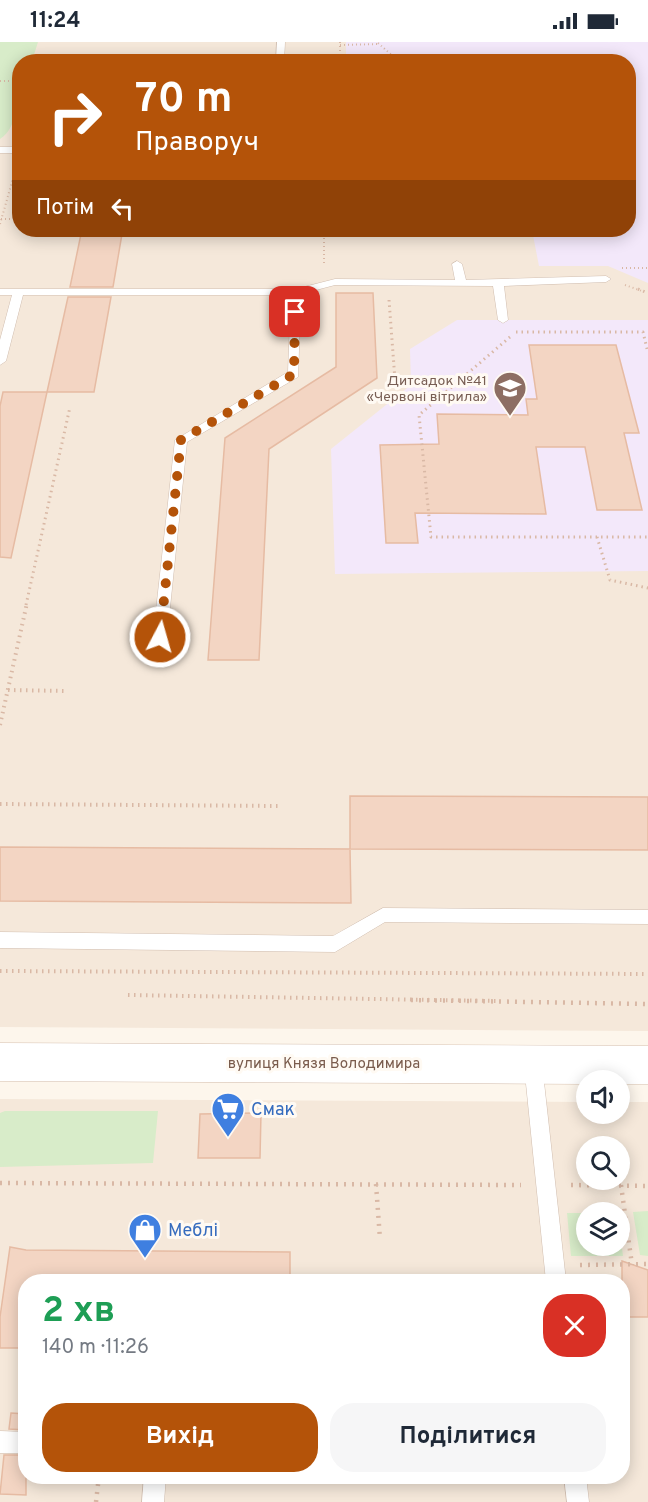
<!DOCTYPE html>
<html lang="uk">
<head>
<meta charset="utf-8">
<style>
	:root { --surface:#fff; --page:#f6f6f7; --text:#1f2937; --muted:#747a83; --accent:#b45309 }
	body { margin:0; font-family:Overpass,sans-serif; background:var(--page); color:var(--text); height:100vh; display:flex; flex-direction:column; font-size:22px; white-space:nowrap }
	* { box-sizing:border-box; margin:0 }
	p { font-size:20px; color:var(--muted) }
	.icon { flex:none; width:33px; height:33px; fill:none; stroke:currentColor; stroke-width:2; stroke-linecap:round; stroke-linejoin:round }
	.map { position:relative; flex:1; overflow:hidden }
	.side { position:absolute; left:18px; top:1232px; width:612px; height:210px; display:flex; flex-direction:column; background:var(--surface); border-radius:24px; box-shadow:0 3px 15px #0003 }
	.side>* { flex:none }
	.guide { position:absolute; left:12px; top:12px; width:624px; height:183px; border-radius:24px; box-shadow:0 3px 15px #0003; background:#b45309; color:#fff; overflow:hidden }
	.tools { position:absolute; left:576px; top:1028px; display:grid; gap:12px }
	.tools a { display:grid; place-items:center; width:54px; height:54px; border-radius:50%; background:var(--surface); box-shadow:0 3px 15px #0003; font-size:30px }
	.pin { position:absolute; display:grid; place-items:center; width:51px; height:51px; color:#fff; margin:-26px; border-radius:12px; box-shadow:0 3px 9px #0006 }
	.me { position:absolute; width:66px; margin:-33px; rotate:6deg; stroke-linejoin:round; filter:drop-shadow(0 0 4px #0008) }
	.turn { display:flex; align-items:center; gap:21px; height:126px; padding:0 24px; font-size:27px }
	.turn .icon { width:78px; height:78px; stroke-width:2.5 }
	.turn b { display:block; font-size:42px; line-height:51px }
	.then { display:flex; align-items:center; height:57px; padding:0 24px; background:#0003; gap:12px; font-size:22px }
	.round { display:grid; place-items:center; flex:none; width:63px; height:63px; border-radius:24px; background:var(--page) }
	.head { display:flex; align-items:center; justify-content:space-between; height:102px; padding:0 24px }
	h1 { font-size:36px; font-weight:700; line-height:45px; color:#1e9e55 }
	.action { display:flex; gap:12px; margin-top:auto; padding:12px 24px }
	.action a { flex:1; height:69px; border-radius:24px; background:var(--accent); color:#fff; font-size:24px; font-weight:700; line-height:69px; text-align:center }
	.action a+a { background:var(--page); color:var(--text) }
	.status { display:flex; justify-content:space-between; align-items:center; height:42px; padding:0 30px; background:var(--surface); direction:ltr }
	.status svg { height:16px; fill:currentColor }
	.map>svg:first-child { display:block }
	.residential { fill:#f5e8da; fill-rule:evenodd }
	.education { fill:#f3e8fa }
	.green { fill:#d8ecc9 }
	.building { fill:#f3d5c3; stroke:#e6bba3; stroke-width:1.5 }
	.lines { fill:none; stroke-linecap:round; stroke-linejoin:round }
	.service-casing { stroke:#d1beb0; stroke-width:1 }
	.secondary-casing { stroke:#d6c0b0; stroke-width:1 }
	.path-far3 { stroke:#d9b8a5; stroke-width:2; stroke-dasharray:1 3; stroke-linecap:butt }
	.path-far2 { stroke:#d9b8a5; stroke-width:3; stroke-dasharray:1.5 4; stroke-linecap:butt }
	.path-far1 { stroke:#d9b8a5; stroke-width:4; stroke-dasharray:1.5 4.5; stroke-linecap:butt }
	.path { stroke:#d9b8a5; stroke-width:4.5; stroke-dasharray:2 6; stroke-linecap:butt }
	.service { fill:#fff; fill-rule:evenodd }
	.secondary { fill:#fff; fill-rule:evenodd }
	.route { stroke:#b45309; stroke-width:10; stroke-dasharray:0 18 }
	.labels { text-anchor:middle; stroke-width:6; stroke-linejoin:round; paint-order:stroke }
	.far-education-label { font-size:14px; fill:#785e54; stroke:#fffaf3; text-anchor:end }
	.street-label { font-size:15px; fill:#7a5c4d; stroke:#fffaf3 }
	.near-shop-label { font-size:18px; fill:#366cbe; stroke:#fffaf3; text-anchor:start }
</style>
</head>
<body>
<div class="status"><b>11:24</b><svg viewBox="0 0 49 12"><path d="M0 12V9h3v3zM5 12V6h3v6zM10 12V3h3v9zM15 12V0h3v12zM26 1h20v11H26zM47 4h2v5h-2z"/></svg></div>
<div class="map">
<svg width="648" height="1460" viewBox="0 0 648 1460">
	<rect width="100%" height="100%" fill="#fdf6ec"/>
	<!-- residential -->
	<path class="residential" d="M0,0H648V989L0,985ZM20,20H628V188H20Z
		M0,1057L586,1060V1071H620V1060H648V1460H0ZM586,1104H620V1137H586ZM586,1170H620V1203H586ZM26,1239H622V1434H26Z"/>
	<!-- education -->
	<path class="education" d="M346,0H648V241L608,224H539L532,188H628V20L346,19Z
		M457,278H648V529L335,532L331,407L411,343L410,307Z"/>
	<!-- green -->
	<path class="green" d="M0,0H38L32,19L20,20C20,41 21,84 0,97Z
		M5,1069H158L153,1121L0,1125V1071Z
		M648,1169V1214L640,1213L633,1170Z
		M567,1171H586V1203H620V1191L623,1214H571Z"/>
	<!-- building -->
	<path class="building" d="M81,192H122L113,245H70Z
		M336,251H373L377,336L269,407L259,618H208L225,396L336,325Z
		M68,255H111L94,350H47Z
		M529,303H616L639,391H624L642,468H597L585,405H536L546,472L415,471L418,501H386L380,403L439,402L437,372L528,373L526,357H537Z
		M3,350H47L11,516L0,515V364Z
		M350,754L648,755V808L350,807Z
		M0,805L350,807L351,861L0,859Z
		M261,1071L260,1116H198L200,1072Z
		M10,1205L26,1208L290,1210V1239H26V1306H0V1275Z
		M622,1219L648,1228V1275H622Z
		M11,1371L26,1372V1388L9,1387Z
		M4,1413H26V1453L0,1452Z"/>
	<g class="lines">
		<!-- service casing -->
		<g class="service-casing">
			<path id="service" d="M277,0H285L284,20H276Z
				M0,105H20V111H0Z
				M457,219L462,222L466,238L606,234L611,237L606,240L504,244L508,278L503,281L498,278L493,244L335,243L301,252L298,335L187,400L167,595L160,600L155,599L153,595L175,398L288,330L291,253H23L6,319L0,323V298L12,253H0V247H296L335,237L455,238L452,222Z
				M383,866L648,868V882L385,880L335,910L0,906V890L333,894Z
				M533,1013L539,1016L542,1022L566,1239H546L524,1022L527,1016Z
				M0,1389L26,1390V1411H0Z
				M144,1434H166L164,1460H142Z
				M564,1434H586L589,1460H567Z"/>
		</g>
		<!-- secondary casing -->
		<g class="secondary-casing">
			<path id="secondary" d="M0,1001L648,1004V1042H620V1038H586V1042L0,1039Z"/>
		</g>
		<!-- path-far3 -->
		<path class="path-far3" d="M340,0V20
			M378,1L395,16V20
			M340,3L380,2
			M0,39H20
			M1,177H20
			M0,182L16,126
			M324,188V223
			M622,226H648
			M625,243L642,249"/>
		<!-- path-far2 -->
		<path class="path-far2" d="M638,247L648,251
			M389,258L395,338
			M516,290H643L648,311
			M510,295L419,373L431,495H648
			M597,495L610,538L648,546
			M26,563L70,365"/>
		<!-- path-far1 -->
		<path class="path-far1" d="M8,648L67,649
			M0,683L27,561
			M0,762L281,764
			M0,929L648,932
			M128,953L498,959"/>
		<!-- path -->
		<path class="path" d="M411,958L648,962
			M0,1141L521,1143
			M376,1142L380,1197
			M571,1143L648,1144
			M621,1143L632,1223
			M580,1223L648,1222
			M96,1460L99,1434"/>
		<!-- service -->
		<use href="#service" class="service"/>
		<!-- secondary -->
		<use href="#secondary" class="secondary"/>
	</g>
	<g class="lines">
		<!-- route -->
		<path class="route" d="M160,595L181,398L294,332L295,270"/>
	</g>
	<!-- icons -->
	<defs>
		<g id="school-pin" transform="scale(1.725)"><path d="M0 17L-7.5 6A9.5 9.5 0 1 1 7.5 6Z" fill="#8d6e63" stroke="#fffaf3"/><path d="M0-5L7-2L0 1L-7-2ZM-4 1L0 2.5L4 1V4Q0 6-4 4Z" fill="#fff"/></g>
		<g id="supermarket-pin" transform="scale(1.725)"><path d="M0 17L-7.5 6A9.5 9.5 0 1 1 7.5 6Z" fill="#3f7fe0" stroke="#fffaf3"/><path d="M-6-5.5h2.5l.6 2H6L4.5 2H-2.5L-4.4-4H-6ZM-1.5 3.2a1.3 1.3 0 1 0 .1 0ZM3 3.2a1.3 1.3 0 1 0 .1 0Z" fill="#fff"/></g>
		<g id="shop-pin" transform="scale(1.725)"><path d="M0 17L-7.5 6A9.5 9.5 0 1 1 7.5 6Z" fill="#3f7fe0" stroke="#fffaf3"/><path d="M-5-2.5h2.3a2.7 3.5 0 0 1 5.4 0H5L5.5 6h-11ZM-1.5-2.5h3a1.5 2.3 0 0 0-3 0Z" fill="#fff"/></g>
	</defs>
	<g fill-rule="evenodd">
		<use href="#school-pin" x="510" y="346"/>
		<use href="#supermarket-pin" x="228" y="1067"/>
		<use href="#shop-pin" x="145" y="1188"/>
	</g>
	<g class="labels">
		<!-- far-education labels -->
		<g class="far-education-label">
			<text x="487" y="343">Дитсадок №41<tspan x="487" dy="16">«Червоні вітрила»</tspan></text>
		</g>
		<!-- street labels -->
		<g class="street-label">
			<text x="324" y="1026">вулиця Князя Володимира</text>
		</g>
		<!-- near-shop labels -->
		<g class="near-shop-label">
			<text x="251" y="1073">Смак</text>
			<text x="168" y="1194">Меблі</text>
		</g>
	</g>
</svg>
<div class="tools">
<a><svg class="icon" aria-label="sound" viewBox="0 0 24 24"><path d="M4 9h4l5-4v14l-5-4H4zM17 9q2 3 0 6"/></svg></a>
<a><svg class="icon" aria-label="search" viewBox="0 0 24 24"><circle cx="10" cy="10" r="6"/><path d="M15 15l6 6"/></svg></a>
<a><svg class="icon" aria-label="layers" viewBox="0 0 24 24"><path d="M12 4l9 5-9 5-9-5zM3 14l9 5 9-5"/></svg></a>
</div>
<div class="pin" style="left:295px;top:270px;background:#d93025"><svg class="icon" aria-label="arrive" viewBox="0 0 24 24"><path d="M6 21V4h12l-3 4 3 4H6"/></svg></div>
<svg class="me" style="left:160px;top:595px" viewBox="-20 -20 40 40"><circle r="17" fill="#b45309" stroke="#fff" stroke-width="3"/><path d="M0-11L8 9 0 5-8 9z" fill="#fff"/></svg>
<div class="guide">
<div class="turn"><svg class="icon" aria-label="right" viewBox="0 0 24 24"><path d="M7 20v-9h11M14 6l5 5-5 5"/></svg><div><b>70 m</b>Праворуч</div></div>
<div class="then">Потім<svg class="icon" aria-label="left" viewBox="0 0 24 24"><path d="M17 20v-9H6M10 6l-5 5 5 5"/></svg></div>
</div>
<section class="side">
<div class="head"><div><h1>2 хв</h1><p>140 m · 11:26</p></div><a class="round" style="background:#d93025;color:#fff"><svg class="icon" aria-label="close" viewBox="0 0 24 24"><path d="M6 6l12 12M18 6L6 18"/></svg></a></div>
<div class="action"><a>Вихід</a><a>Поділитися</a></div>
</section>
</div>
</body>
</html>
